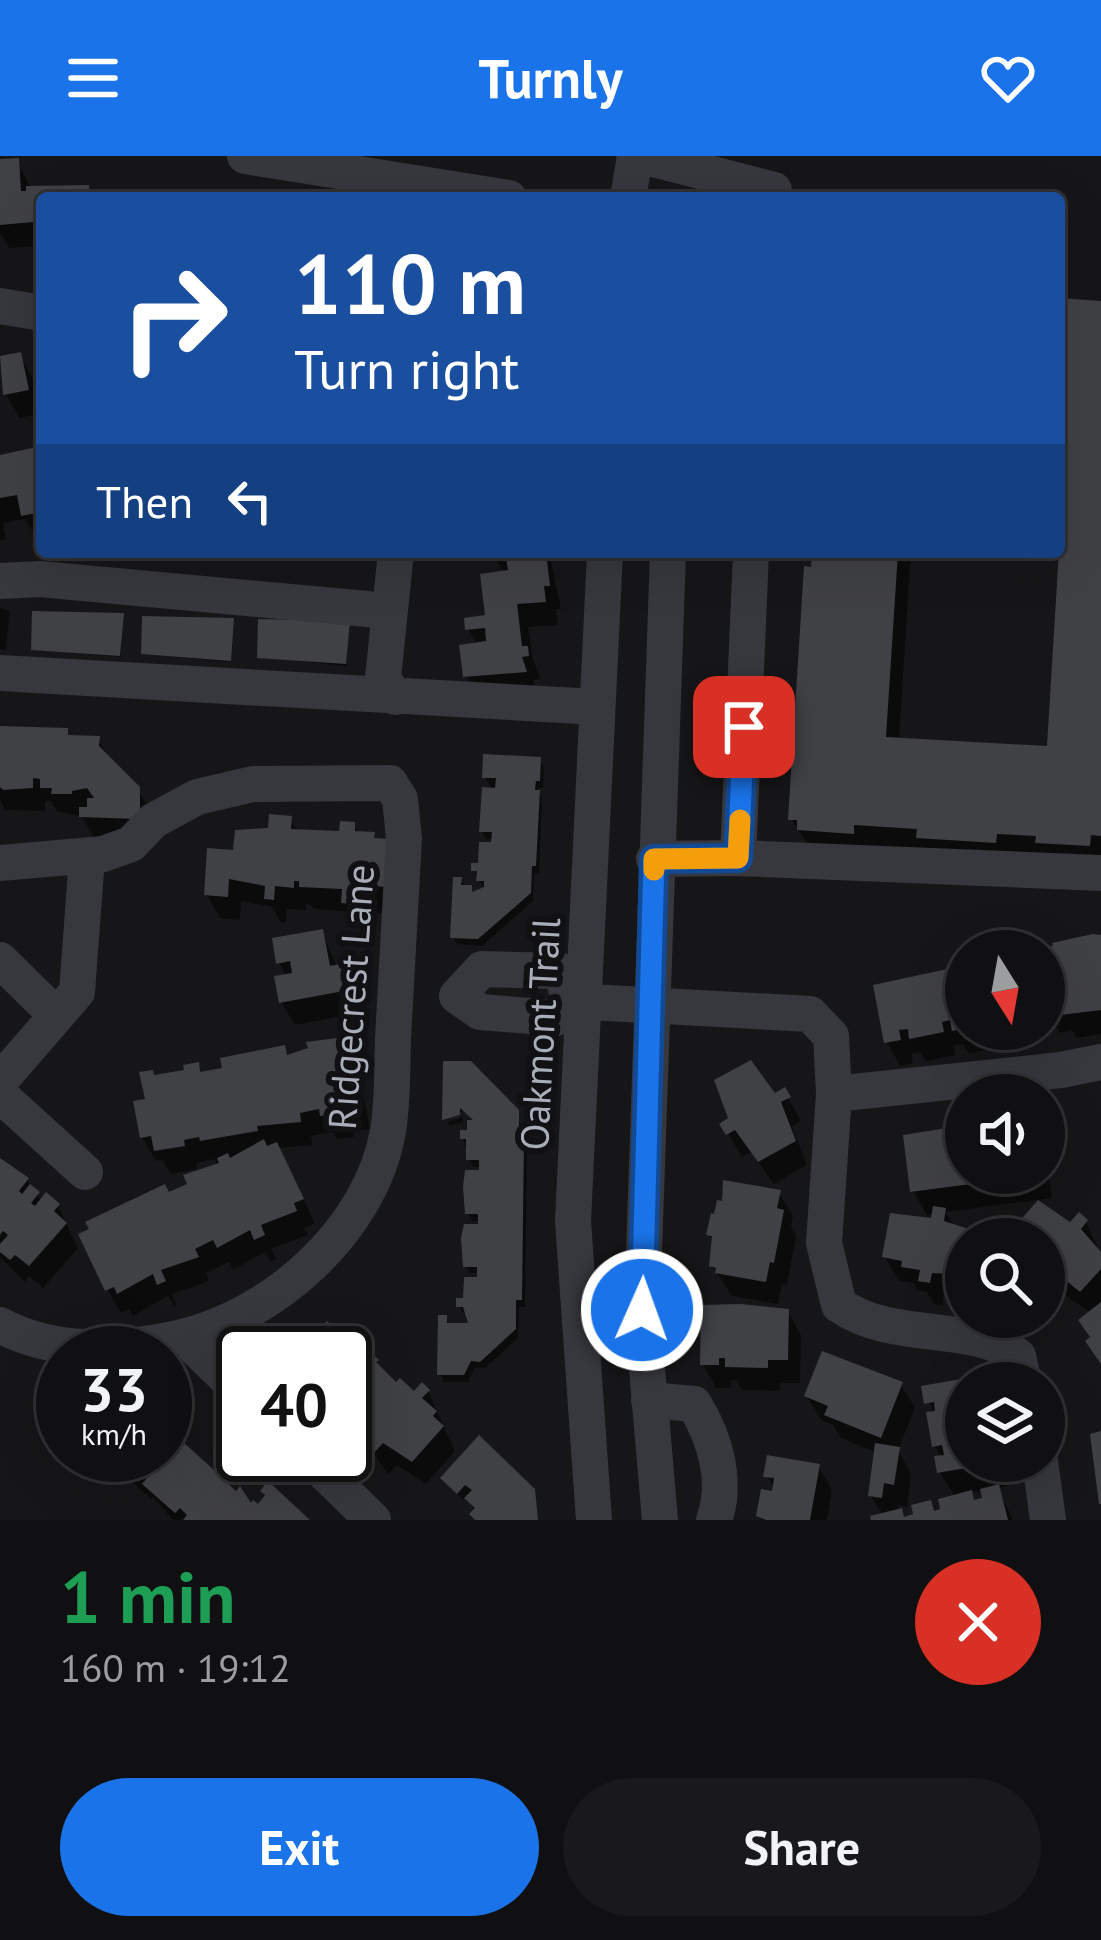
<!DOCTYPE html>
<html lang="en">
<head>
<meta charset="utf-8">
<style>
	:root { --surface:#101012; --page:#19191b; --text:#f1f3f6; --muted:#9c9d9f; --line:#303032; --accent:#1a73e8 }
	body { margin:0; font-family:"PT Sans",sans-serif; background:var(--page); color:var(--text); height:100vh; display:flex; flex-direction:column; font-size:45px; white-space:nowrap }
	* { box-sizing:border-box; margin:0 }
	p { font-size:39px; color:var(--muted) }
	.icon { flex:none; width:66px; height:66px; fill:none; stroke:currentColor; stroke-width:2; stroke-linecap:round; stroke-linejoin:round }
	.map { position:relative; height:1364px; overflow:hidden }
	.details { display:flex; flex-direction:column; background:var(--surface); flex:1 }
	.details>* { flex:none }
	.top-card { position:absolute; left:36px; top:36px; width:1029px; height:366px; border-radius:12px; box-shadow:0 12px 48px #0002,0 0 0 3px var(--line); background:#1a4fa0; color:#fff; overflow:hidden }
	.needle { width:78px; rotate:169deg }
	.fabs { position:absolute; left:945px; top:774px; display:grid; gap:24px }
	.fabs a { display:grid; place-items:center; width:120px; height:120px; border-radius:50%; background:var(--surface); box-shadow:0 12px 48px #0002,0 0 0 3px var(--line); font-size:60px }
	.speed { position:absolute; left:36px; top:1170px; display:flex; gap:24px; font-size:60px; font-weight:700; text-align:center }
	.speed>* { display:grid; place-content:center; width:156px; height:156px; border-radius:50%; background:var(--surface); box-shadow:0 12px 48px #0002,0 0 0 3px var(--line); line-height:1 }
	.speed small { font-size:30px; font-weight:400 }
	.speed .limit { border:6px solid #111; border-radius:18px; background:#fff; color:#111 }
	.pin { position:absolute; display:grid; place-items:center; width:102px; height:102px; color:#fff; margin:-51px; border-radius:24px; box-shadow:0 6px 18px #0006 }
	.me { position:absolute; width:132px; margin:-66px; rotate:2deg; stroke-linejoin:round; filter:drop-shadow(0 0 9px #0008) }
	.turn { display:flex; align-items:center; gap:42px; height:252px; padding:0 60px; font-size:54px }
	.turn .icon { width:156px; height:156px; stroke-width:2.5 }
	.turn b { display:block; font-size:84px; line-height:102px }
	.then { display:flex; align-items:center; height:114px; padding:0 60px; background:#0003; gap:24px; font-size:45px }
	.round { display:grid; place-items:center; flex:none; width:126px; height:126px; border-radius:63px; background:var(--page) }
	.head { display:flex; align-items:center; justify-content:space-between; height:204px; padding:0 60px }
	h1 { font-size:72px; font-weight:800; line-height:90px; color:#1e9e55 }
	.button { display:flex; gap:24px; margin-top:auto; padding:24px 60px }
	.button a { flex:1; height:138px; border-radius:72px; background:var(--accent); color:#fff; font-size:48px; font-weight:800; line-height:138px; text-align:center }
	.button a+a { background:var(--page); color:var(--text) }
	header { display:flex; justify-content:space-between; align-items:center; height:156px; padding:0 60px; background:var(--accent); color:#fff; font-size:54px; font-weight:800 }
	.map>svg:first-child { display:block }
	.shadow { fill:#0007; fill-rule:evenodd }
	.building { fill:#404145 }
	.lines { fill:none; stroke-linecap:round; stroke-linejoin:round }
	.minor { stroke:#37383d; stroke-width:36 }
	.route-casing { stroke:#114b97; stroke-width:30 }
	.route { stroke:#1a73e8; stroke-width:21 }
	.slow { stroke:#f59e0b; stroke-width:21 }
	.labels { text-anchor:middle; stroke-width:12; stroke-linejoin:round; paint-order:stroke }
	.street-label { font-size:39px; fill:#a8adb8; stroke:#111113 }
</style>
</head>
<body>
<header><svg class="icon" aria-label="menu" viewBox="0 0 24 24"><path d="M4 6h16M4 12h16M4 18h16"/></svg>Turnly<svg class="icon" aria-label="heart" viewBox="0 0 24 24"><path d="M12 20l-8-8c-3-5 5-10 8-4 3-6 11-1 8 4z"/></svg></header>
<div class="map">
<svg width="1101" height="1364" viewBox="0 0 1101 1364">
	<rect width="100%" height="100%" fill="#161618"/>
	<!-- shadow -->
	<path class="shadow" d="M17,5L31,33L87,32L93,42H42V96L38,90L9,92L0,77V6Z
		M233,37L236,42H193Z
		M1059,145L1101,147V713L814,697L791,663L815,396H911L899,585L1050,593L1069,289L1059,272Z
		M20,200L33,223L40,258L19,262L6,238L0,203Z
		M39,293L42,382L38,383L25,363L3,367L6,383L0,384V302Z
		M326,396H358L359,400L332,405Z
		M492,396H549L561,453H556L558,469L528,471L533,504L541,523L533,524L538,539L480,543L466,520L477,489L468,473L489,462L505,418Z
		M0,452L10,455L6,494L0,493Z
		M122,460L121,501L34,493Z
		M233,465L231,506L144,498Z
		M348,468L346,510L260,501Z
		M0,573L67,575L71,583H98L110,605L138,633L152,658V685L95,684L82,661L57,655L51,645H45V655L5,654L0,644Z
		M540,604L544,611L543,632H538L542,644L539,717H534L533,745L482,790L457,788L453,781L460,724L474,739L485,734L474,714L494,689L495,683H486L482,675L493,634L485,621Z
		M290,663L298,676L342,678L354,669L359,678L388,686L384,758L365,756L364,770H358L349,756L316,753L306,747V754L287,753L286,766H280L272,751L241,745L240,764L220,762L207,739L236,697Z
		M322,776L337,811L343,810L356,833L360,857L295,869L281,846L287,821L279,807Z
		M1101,782V878L1077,882L1072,874L1060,877L1047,854L1044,839V795Z
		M966,814V873H1020L1022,886L1011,888L1005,879L995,881L998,892L969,897L963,888L953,889L955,899L926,905L920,896L911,898L913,907L900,910L887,886L876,831Z
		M344,884L357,908L370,973L353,976L354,981L337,983L333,976L311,980L313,989L278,992L315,1067L304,1072L308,1079L271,1093L276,1103L271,1106L265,1096L233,1114L229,1106L206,1117L209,1125L172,1138L177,1149L174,1150L168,1140L133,1160L129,1153L121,1157L107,1133L168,1039L218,1010L214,1003L196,1007L197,1013L171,1018L162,1004L156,1005L142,981L154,922L188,916L197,909L202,919L284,892L289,901Z
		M446,908L517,956L527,993L525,1151H519L518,1182L485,1212L475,1211L468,1226H444L440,1218L446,1162L450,1170H472L468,1157H463L459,1150L480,1124V1117H470L466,1110L493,1065H472L468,1057L494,1011H473L469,1003L463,982L476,967L474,952L445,960Z
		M784,935L801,965L792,971L807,1009L774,1028L751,996L742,1001L723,969Z
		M463,961V966L449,970L447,966Z
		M966,972V1017H1044V986L1052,1042L945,1056L954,1071L981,1083H966V1141L944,1139L943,1150L934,1148L927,1136L917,1134L914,1127L899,1125L885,1101L933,1066L935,1058L927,1059L913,1035Z
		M0,1002L27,1024L42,1046L58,1050L78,1092L43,1132L29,1120L25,1126L0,1101Z
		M779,1037L793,1060L791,1071L796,1080L787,1129L782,1128L778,1148L732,1140L712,1110L714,1087L710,1078Z
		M1086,1066L1101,1099V1207L1092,1183V1157L1061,1137L1054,1145L1044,1134V1083H1016L1013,1078Z
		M788,1156L801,1179L800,1227H780V1235L742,1234L736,1224H731V1232H716L703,1208Z
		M327,1169L376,1205L396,1230L414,1239L428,1235L455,1295L426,1328L397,1309L388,1318L368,1289L373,1284L345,1262V1197H303Z
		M977,1224L979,1227H966V1305H1006L1008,1330L998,1332L1013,1364H874L883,1360L871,1340L877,1297L841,1282L833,1269L821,1264L807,1240L901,1229L915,1252L898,1294L911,1317L907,1351L897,1349L905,1363L935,1358L955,1341L940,1316L942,1302L935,1290L934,1258L925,1232ZM983,1335L986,1344L976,1347L970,1337Z
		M165,1274L174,1283L183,1282L193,1299L216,1319L224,1320L233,1336L251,1352L305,1364H173L153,1341L151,1343L120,1315L113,1304L110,1307L102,1299H165Z
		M479,1283L476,1354L466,1340L463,1344L443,1323Z
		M818,1310L832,1334L827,1364H762L759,1359L775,1334L767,1320Z"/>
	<!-- building -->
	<path class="building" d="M19,2L21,35H26V30L89,29L90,42H42V89H34L33,66L0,69V3Z
		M1059,142L1101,145V680L1091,679L1090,690L1035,687L1036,680L997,678L996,687L916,682L917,673L854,669V678L797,674V664H788L804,410L811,411L812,396H898L886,581L1047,590L1066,280H1061L1059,266Z
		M21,196L29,234L3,239L0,200Z
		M41,290L42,356L21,360L17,339L0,342V299Z
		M505,396H546L550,430H544L546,446L517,448L522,490H528L529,500L522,501L527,516L463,521L459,489L486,485L485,472L465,474L464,462L485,459L480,418L508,414Z
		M32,455L124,457L120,500L31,494Z
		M142,460L234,462L231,505L141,498Z
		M258,463L350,465L346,508L257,502Z
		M0,570L68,572V579L100,580L99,590L140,631V663L79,661V651H87V642H94L87,632L72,635V638H51L52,632H40V623L33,622V632L3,634L0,631Z
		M483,598L541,601L540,625H536L535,634H540L536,710H532L531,737L478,783L450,782L453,721H462L461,729H472V736L484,731V725H476L477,715H471V707H478L479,686H491L492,676H479L482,631L495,632L496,622H482Z
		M269,658L292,660L291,673L339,675L340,665L355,666V675L375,676L374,682L390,683L387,731L373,730L372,735L353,734L352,748L341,747L342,733L299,731V725H294V732L275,730L274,744L264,743L265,730L229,723L228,741L204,739L207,692L233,694L235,674L268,672Z
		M323,773L330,810L344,807L349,834L279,847L274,820L292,817L290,805L276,808L272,782Z
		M1093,778L1101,779V854L1060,859L1059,851L1044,855V792L1053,790L1052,787Z
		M966,809V872L952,875L950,864L942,866L944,876L909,883L908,873L899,874L901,884L884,887L873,829Z
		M345,881L359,949L341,953L342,958L320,960L319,953L300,957L301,966L257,970L258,975L200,985L199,981L184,984L185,990L154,995L151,980L140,982L133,945L145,943L139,916L153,914L154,919L184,914L183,909L199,906L200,916L222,912L220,902L285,889L287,899L308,892L306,886Z
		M751,904L775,937L785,931L791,941L781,946L796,985L758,1006L735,974L726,979L719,968L728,962L714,924Z
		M443,905H471L519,954V982H524L522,1144H516V1173L480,1206L471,1205L464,1219H437L438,1159H447V1167H468L463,1151H456V1142H463L464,1121H477V1111H463L461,1082L464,1068H478V1058H465L463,1031L465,1014H479V1004H466V983H460V974H467V964H473L460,952V959L442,964Z
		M966,969V1017L1032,1020L910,1036L903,979Z
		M264,983L267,990L277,986L304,1043L294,1047L297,1055L261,1069L265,1079L254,1084L250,1074L217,1092L213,1084L195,1093L199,1101L161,1114L166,1125L157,1129L153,1118L117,1138L114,1131L105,1135L78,1078L89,1073L85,1066L165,1028L169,1036L187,1028L183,1019L219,1007L217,1002L228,997L230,1002Z
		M0,1002L29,1022L19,1035L22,1038L30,1028L40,1036L31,1047L35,1050L46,1036L60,1048L54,1055L67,1067L29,1110L15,1099L10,1104L0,1096V1088L8,1079L3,1075L0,1079Z
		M723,1024L781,1034L777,1052L784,1054L774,1107L770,1106L766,1126L715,1117L716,1112L709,1110L712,1080L706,1079L711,1057L714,1058L717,1044L722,1045Z
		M1038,1044L1070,1066L1079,1056L1088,1064L1081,1073L1101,1096V1113L1080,1136L1064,1123L1061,1127L1047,1115L1044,1118V1083H1016L1009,1077Z
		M933,1050L946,1052L944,1065L981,1077L980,1083H966V1119L932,1117L930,1127L918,1125L920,1114L901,1111L902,1105L882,1101L890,1057L931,1062Z
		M1101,1146V1208L1085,1185L1090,1181L1078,1164Z
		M741,1148L789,1153L788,1204H768V1212L725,1211V1202H719V1209H700L701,1149Z
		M327,1165L338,1175L342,1171L379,1204L376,1206L396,1226L400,1222L414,1235L422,1226L430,1234L422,1242L437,1255L433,1260L444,1270L412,1306L383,1287L374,1297L364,1288L374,1279L360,1267L364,1263L345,1251V1197H299Z
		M822,1195L903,1226L881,1282L824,1259L828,1250L804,1240Z
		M978,1220L980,1227H966V1305L996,1307L937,1317L934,1300L944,1299L942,1289L932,1291L926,1256L935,1255L934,1246L924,1248L921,1230Z
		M165,1270L174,1279L178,1274L185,1280L181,1284L215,1315L218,1311L226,1318L222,1322L236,1335L240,1330L251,1347L253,1344L258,1348L265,1339L260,1335L268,1325L310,1364H183L187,1359L180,1352L175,1357L142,1328L147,1322L141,1317L136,1322L111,1299H165Z
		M1101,1275V1348H1099L1090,1278Z
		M479,1279L535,1333L538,1364H475L469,1358L475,1352L464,1342L472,1334L465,1329L457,1338L440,1322Z
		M875,1287L900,1291L894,1329L884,1327L882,1342L868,1340Z
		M767,1299L820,1308L810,1364H766L756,1360L761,1333L772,1335L774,1322L763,1321Z
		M999,1328L1008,1364H871L870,1360L902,1352L904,1361L913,1358L911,1349L931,1344L934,1355L940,1353L938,1343L972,1334L974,1344L982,1342L980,1333Z"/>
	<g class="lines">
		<!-- minor -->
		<path class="minor" d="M245,0L509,42
			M642,0L774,34L773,42
			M628,42L635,0
			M0,150L42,157
			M0,425L40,423L389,455
			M0,517L596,551
			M395,541L383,522L396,396
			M738,702L1101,717
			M654,703L738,702L751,396
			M0,707L103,698L131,688L153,665L197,641L253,628L390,627L400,643L404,682C400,749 397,816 393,883C392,913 393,945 388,975C371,1074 273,1161 178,1182C119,1195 54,1198 0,1169
			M0,804L56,859
			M482,813L561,815L570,845L555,862L480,856L457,840Z
			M570,845L810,858L831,880L834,938L824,1087L839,1149C894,1187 968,1165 1018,1200L1024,1227
			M0,925L77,836L87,701
			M834,938L1061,914L1101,906
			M0,939L85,1016
			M184,1181L243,1238
			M649,1244L694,1248C715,1282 728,1325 714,1364
			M306,1299L373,1364
			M1040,1305L1048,1364
			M594,1364L573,1065L605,396
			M660,1364L642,1154L668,396"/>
	</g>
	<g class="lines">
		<!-- route casing -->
		<g class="route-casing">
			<path id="route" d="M642,1154L654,703L738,702L744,571"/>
		</g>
		<!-- route -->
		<use href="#route" class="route"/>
		<!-- slow -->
		<path class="slow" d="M654,714V703L738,702L740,664"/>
	</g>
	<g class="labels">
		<!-- street labels -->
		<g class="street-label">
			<text transform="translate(351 841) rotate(-86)" y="14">Ridgecrest Lane</text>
			<text transform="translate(540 878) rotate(-87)" y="14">Oakmont Trail</text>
		</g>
	</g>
</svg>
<div class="fabs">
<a><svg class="needle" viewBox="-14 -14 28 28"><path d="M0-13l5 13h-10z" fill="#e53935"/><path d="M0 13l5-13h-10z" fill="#9c9d9f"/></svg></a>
<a><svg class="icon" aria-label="sound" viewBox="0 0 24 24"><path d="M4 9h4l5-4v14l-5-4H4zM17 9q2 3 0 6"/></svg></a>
<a><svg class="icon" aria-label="search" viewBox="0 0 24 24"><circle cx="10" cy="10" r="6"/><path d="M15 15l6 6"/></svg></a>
<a><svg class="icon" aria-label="layers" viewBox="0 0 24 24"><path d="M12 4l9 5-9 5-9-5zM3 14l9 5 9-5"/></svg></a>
</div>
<div class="speed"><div>33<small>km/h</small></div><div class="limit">40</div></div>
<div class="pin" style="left:744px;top:571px;background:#d93025"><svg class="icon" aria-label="arrive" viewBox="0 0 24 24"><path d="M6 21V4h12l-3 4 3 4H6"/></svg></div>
<svg class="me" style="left:642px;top:1154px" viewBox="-20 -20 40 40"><circle r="17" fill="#1a73e8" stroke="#fff" stroke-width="3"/><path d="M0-11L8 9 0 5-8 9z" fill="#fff"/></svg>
<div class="top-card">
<div class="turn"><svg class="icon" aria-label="right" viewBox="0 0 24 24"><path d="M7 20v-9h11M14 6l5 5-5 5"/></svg><div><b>110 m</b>Turn right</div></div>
<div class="then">Then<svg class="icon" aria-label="left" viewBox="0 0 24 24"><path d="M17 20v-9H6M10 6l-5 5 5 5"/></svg></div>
</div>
</div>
<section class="details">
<div class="head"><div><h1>1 min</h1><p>160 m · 19:12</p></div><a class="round" style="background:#d93025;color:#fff"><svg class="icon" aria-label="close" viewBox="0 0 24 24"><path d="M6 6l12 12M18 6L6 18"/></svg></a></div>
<div class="button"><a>Exit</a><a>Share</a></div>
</section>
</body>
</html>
